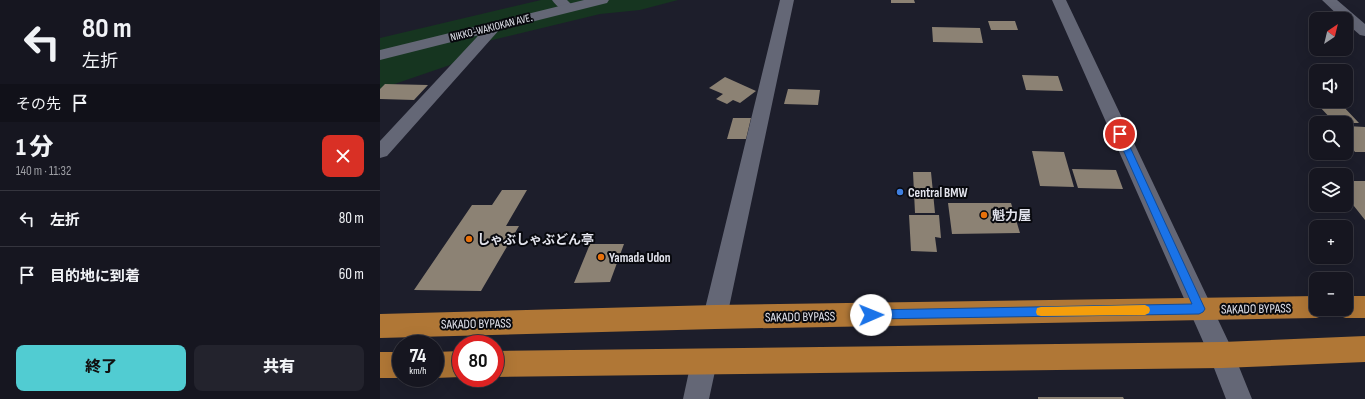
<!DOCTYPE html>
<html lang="ja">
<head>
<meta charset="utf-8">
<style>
	:root { --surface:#161620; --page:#23232d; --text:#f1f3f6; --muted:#9e9fa5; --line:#35353e; --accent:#51ccd2 }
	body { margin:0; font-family:"Sofia Sans Condensed","Noto Sans JP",sans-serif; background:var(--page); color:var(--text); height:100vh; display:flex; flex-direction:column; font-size:15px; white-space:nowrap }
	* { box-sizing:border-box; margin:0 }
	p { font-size:13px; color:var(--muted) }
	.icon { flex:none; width:22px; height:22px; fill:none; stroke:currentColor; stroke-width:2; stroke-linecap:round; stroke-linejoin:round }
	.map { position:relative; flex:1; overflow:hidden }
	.side { display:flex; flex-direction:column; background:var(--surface); width:380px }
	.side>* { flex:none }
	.hud { background:#161620; color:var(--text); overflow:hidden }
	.needle { width:26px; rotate:35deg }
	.buttons { position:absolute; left:929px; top:12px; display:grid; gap:8px }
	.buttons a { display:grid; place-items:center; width:44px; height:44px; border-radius:8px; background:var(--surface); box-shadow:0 4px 16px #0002,0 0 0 1px var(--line); font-size:20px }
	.speed { position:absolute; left:12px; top:335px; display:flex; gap:8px; font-size:20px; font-weight:700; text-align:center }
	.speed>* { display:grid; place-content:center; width:52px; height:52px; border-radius:50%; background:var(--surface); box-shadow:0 4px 16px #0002,0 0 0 1px var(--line); line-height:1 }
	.speed small { font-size:10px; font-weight:400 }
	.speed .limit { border:6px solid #d22; background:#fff; color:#111 }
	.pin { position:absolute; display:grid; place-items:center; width:34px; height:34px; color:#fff; margin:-17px; border:2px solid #fff; border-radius:50%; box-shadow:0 1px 4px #0007 }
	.me { position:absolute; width:44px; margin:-22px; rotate:89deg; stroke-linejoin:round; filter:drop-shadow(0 0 3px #0008) }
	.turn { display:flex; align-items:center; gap:14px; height:84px; padding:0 16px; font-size:18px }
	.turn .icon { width:52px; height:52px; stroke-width:2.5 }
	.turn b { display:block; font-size:28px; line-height:34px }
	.then { display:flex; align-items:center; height:38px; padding:0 16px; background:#0003; gap:8px; font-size:15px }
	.round { display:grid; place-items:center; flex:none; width:42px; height:42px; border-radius:8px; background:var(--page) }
	.head { display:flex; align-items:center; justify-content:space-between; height:68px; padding:0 16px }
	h1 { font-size:24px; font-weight:800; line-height:30px }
	.button { display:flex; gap:8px; margin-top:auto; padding:8px 16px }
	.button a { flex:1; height:46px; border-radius:8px; background:var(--accent); color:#111; font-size:16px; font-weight:800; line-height:46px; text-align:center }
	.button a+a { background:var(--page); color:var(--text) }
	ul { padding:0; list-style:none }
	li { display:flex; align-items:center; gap:12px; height:56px; padding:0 16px; border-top:1px solid var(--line) }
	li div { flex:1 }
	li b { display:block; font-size:15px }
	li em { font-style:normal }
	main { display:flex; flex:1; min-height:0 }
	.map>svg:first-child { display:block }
	.green { fill:#163520 }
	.building { fill:#8c8274 }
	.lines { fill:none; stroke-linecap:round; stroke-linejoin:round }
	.minor { fill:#646776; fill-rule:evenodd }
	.tertiary { fill:#646776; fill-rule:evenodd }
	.trunk { fill:#b07736; fill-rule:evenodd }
	.route { fill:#1a73e8; stroke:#114b97 }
	.slow { fill:#f59e0b }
	.shop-dot { fill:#3f7fe0; stroke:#08090e; stroke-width:1.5 }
	.food-dot { fill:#e8710a; stroke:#08090e; stroke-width:1.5 }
	.labels { text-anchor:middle; stroke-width:4; stroke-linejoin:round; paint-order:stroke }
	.far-street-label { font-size:11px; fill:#e3e4ed; stroke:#08090e }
	.poi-label { font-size:13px; font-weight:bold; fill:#e3e4ed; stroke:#08090e; text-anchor:start }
	.street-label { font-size:13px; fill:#e3e4ed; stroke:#08090e }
</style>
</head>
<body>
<main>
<section class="side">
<div class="hud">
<div class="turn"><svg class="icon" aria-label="left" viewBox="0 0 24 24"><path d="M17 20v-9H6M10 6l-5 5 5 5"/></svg><div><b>80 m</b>左折</div></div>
<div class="then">その先<svg class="icon" aria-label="arrive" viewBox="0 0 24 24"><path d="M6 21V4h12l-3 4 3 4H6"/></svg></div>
</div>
<div class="head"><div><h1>1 分</h1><p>140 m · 11:32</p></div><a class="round" style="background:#d93025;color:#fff"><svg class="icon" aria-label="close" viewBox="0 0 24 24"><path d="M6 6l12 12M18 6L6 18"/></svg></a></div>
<ul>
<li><svg class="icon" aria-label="left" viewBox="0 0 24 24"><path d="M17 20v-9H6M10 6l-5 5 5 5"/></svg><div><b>左折</b></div><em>80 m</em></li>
<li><svg class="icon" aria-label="arrive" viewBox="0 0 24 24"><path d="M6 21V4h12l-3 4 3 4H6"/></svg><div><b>目的地に到着</b></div><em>60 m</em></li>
</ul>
<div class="button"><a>終了</a><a>共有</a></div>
</section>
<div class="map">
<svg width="985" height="399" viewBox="0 0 985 399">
	<rect width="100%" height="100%" fill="#1d1e2b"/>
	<!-- green -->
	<path class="green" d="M161,0H298L260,10L220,14L108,41L70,65L0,89V38Z"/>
	<!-- building -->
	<path class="building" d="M511,0H534L535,3H511Z
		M608,21H635L638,30H611Z
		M552,27L600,28L603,43L553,42Z
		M642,75L678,76L683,91L646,90Z
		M345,77L376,91L360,103L353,100L347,104L336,99L343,94L329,88Z
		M5,84L48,85L34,100L0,99V89Z
		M408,89L440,90L438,105L404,104Z
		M961,104L979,123H955L938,105Z
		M353,118H371L366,139H347Z
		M966,126L985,127V152H975L966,140Z
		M652,151L684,152L694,187L660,186Z
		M692,169L736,170L743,189L698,188Z
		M533,172H551L555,213H535Z
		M966,181H985V220L966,196Z
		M122,190H147L126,226H139L101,291L34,290L92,205H112Z
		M568,203H631L640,233L572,234Z
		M529,215H559L561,238L555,237L557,252L531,251Z
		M210,244H244L230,282L194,283Z
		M658,397H743L744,399H658Z"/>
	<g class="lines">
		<!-- minor -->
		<path class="minor" d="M172,0H187L195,8L193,11C184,13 177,7 172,0Z
			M400,0H414L347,317L343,324L335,328L327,324L323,317Z
			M672,0H686L851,347L872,399H846L829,355Z
			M942,0H957L985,24V36L980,35L966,23V19H962Z
			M115,22L120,23L122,26L120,29L7,156L0,158V141L110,23Z
			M324,350L333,354L337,362L329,399H303L311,362L315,354Z"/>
		<!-- tertiary -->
		<path class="tertiary" d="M204,0H229L227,3L0,60V50Z"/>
		<!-- trunk -->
		<path class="trunk" d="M936,296V309H948L945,315L936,318L335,329L0,338V314L335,305Z
			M966,296H985V318H966L957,315L954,309H966Z
			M985,336V362L842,368L115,377V351L842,342Z
			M81,351V377L55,378H54L55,352Z
			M0,352H21L22,378H0Z"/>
	</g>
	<!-- route -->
	<path class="route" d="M740,131L744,134L825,309L823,312L819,314L491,319L487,318L486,315L487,311L491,310L812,304L736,134Z"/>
	<!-- slow -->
	<path class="slow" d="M765,305L769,307L770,310L769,313L765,315L661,316L657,315L656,312L657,308L661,307Z"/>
	<!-- markers -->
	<circle class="shop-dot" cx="520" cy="192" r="4"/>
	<g class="food-dot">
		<circle cx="604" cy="215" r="4"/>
		<circle cx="89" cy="239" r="4"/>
		<circle cx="221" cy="257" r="4"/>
	</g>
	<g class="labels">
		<!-- far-street labels -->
		<g class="far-street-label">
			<text transform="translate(111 27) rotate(-14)" y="4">NIKKO-WAKIOKAN AVE.</text>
		</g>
		<!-- poi labels -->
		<g class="poi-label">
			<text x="528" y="197">Central BMW</text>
			<text x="612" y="220">魁力屋</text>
			<text x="97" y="244">しゃぶしゃぶどん亭</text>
			<text x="229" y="262">Yamada Udon</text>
		</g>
		<!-- street labels -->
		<g class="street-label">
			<text transform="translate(876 308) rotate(-1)" y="5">SAKADO BYPASS</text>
			<text transform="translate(420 316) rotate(-1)" y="5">SAKADO BYPASS</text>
			<text transform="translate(96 323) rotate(-1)" y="5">SAKADO BYPASS</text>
		</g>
	</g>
</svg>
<div class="buttons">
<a><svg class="needle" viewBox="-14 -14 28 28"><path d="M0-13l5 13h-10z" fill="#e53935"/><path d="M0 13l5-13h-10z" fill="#9e9fa5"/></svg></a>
<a><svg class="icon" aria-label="sound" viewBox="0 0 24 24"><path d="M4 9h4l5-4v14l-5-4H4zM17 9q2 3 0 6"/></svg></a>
<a><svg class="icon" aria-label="search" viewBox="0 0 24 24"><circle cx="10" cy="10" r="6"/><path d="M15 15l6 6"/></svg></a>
<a><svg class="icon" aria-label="layers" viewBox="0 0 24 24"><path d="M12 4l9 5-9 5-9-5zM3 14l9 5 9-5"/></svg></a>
<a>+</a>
<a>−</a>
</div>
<div class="speed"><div>74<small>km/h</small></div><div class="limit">80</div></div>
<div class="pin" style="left:740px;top:134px;background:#d93025"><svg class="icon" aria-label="arrive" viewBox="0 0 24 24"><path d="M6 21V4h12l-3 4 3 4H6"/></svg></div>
<svg class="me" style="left:491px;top:315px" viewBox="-20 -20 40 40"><circle r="19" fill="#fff"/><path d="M0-13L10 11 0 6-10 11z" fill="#1a73e8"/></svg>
</div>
</main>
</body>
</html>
